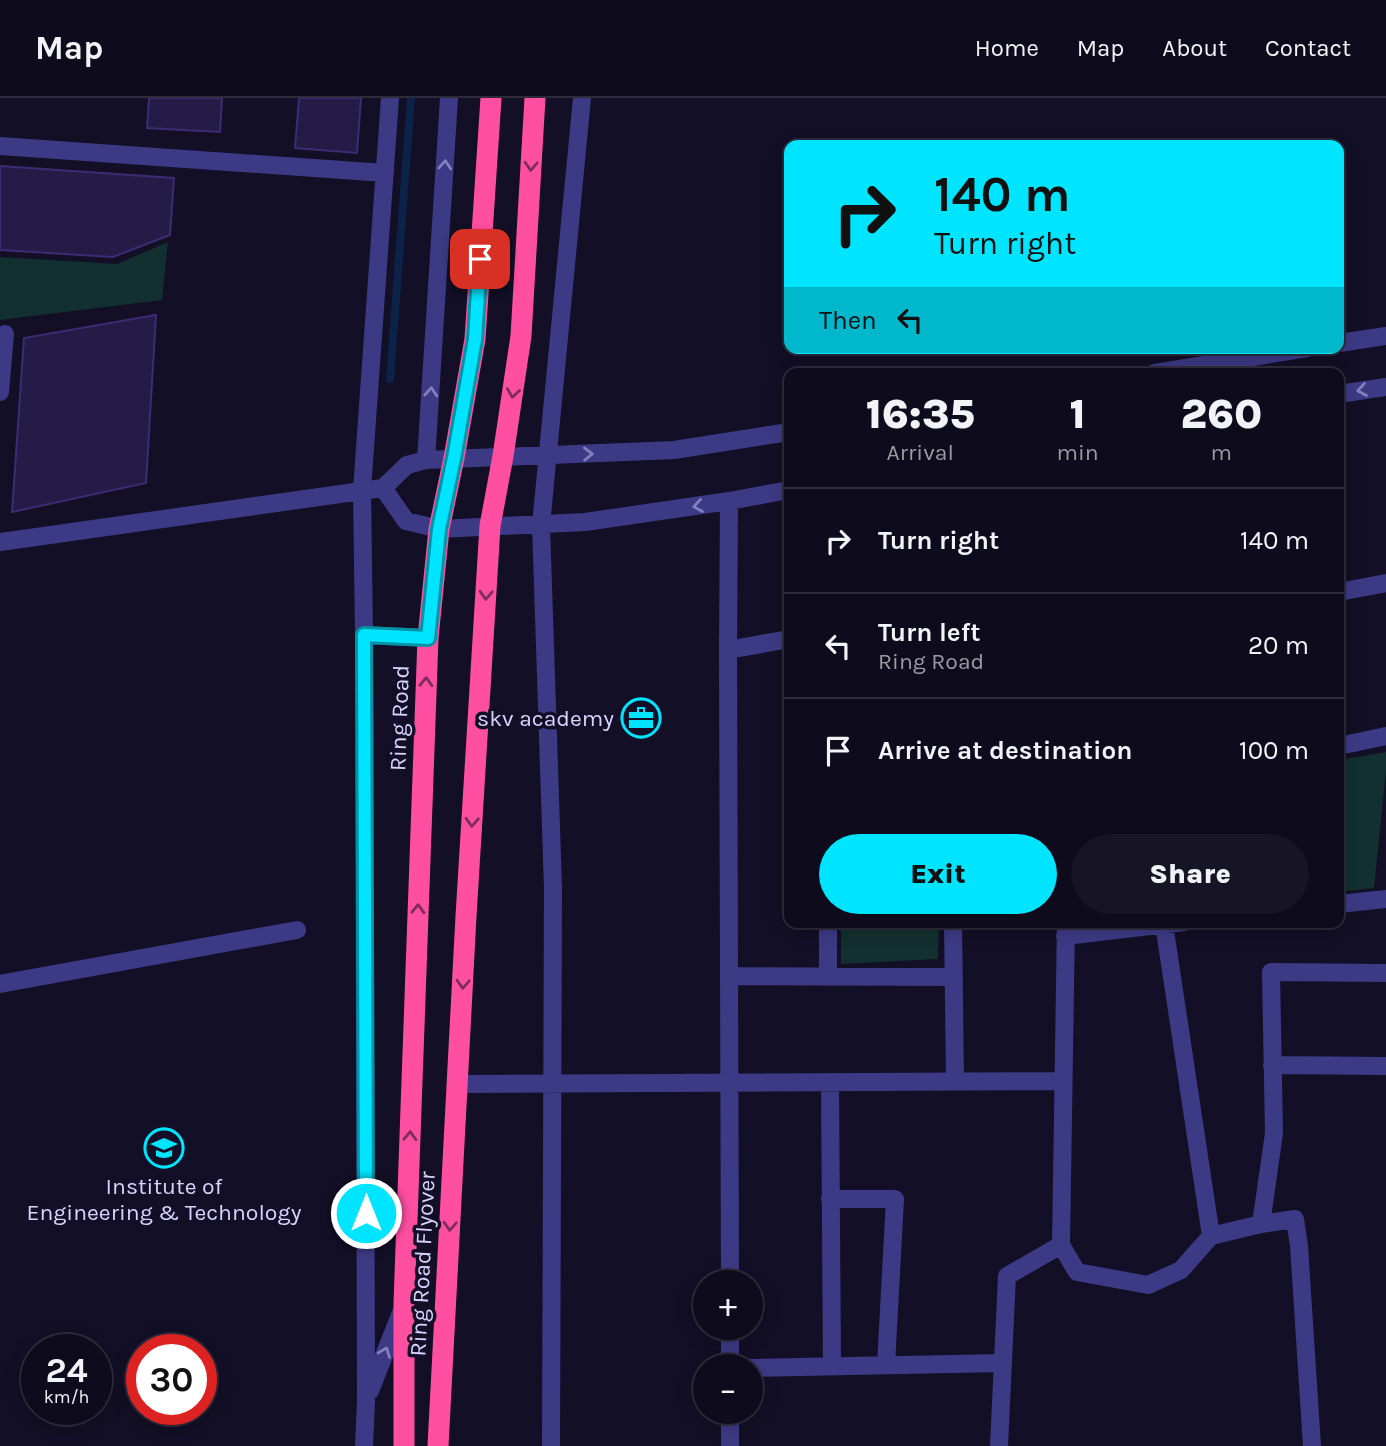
<!DOCTYPE html>
<html lang="en">
<head>
<meta charset="utf-8">
<style>
	:root { --surface:#0e0b1c; --page:#171425; --text:#f1f3f6; --muted:#9b9ba3; --line:#2e2b3b; --accent:#00e5ff }
	body { margin:0; font-family:Karla,sans-serif; background:var(--page); color:var(--text); height:100vh; display:flex; flex-direction:column; font-size:26px; white-space:nowrap }
	* { box-sizing:border-box; margin:0 }
	p { font-size:23px; color:var(--muted) }
	.icon { flex:none; width:38px; height:38px; fill:none; stroke:currentColor; stroke-width:2; stroke-linecap:round; stroke-linejoin:round }
	.map { position:relative; flex:1; overflow:hidden }
	.drawer { position:absolute; left:784px; top:270px; width:560px; height:560px; display:flex; flex-direction:column; background:var(--surface); border-radius:14px; box-shadow:0 4px 18px #0003,0 0 0 2px var(--line) }
	.drawer>* { flex:none }
	.guide { position:absolute; left:784px; top:42px; width:560px; height:214px; border-radius:14px; box-shadow:0 4px 18px #0003,0 0 0 2px var(--line); background:#00e5ff; color:#111; overflow:hidden }
	.tools { position:absolute; left:693px; top:1172px; display:grid; gap:14px }
	.tools a { display:grid; place-items:center; width:70px; height:70px; border-radius:50%; background:var(--surface); box-shadow:0 4px 18px #0003,0 0 0 2px var(--line); font-size:35px }
	.speed { position:absolute; left:21px; top:1236px; display:flex; gap:14px; font-size:35px; font-weight:700; text-align:center }
	.speed>* { display:grid; place-content:center; width:91px; height:91px; border-radius:50%; background:var(--surface); box-shadow:0 4px 18px #0003,0 0 0 2px var(--line); line-height:1 }
	.speed small { font-size:18px; font-weight:400 }
	.speed .limit { border:10px solid #d22; background:#fff; color:#111 }
	.pin { position:absolute; display:grid; place-items:center; width:60px; height:60px; color:#fff; margin:-30px; border-radius:14px; box-shadow:0 4px 10px #0006 }
	.me { position:absolute; width:77px; margin:-38px; rotate:0deg; stroke-linejoin:round; filter:drop-shadow(0 0 5px #0008) }
	.turn { display:flex; align-items:center; gap:24px; height:147px; padding:0 35px; font-size:32px }
	.turn .icon { width:91px; height:91px; stroke-width:2.5 }
	.turn b { display:block; font-size:49px; line-height:60px }
	.then { display:flex; align-items:center; height:66px; padding:0 35px; background:#0003; gap:14px; font-size:26px }
	.eta { display:flex; justify-content:space-evenly; align-items:center; height:119px; text-align:center }
	.eta b { font-size:42px; font-weight:800; line-height:49px }
	.primary-button { display:flex; gap:14px; margin-top:auto; padding:14px 35px }
	.primary-button a { flex:1; height:80px; border-radius:42px; background:var(--accent); color:#111; font-size:28px; font-weight:800; line-height:80px; text-align:center }
	.primary-button a+a { background:var(--page); color:var(--text) }
	ul { padding:0; list-style:none }
	li { display:flex; align-items:center; gap:21px; height:105px; padding:0 35px; border-top:2px solid var(--line) }
	li div { flex:1 }
	li b { display:block; font-size:26px }
	li em { font-style:normal }
	header { display:flex; align-items:center; gap:42px; box-sizing:border-box; height:98px; padding:0 35px; background:var(--surface); border-bottom:2px solid var(--line) }
	header strong { font-size:33px }
	nav { display:flex; gap:38px; margin-inline-start:auto; font-size:24px }
	.map>svg:first-child { display:block }
	.green { fill:#12302f }
	.lines { fill:none; stroke-linecap:round; stroke-linejoin:round }
	.stream { stroke:#0c2248; stroke-width:8 }
	.building { fill:#241b47; stroke:#3b2d73; stroke-width:2 }
	.minor { stroke:#3d3a85; stroke-width:18 }
	.highway { stroke:#ff4fa3; stroke-width:21 }
	.oneway { stroke:#837fbc }
	.oneway2 { stroke:#7d2c5e }
	.route-casing { stroke:#0095a6; stroke-width:18 }
	.route { stroke:#00e5ff; stroke-width:12 }
	.labels { text-anchor:middle; stroke-width:7; stroke-linejoin:round; paint-order:stroke }
	.street-label { font-size:23px; fill:#d9d4ff; stroke:#130f26 }
	.poi-label { font-size:23px; fill:#d9d4ff; stroke:#130f26; text-anchor:end }
</style>
</head>
<body>
<header>
<strong>Map</strong>
<nav><a>Home</a><a>Map</a><a>About</a><a>Contact</a></nav>
</header>
<div class="map">
<svg width="1386" height="1348" viewBox="0 0 1386 1348">
	<rect width="100%" height="100%" fill="#130f26"/>
	<!-- green -->
	<path class="green" d="M168,144L162,202L0,222V159L117,166Z
		M1386,654V673L1374,790L1339,794V662Z
		M841,824H939L938,861L841,866Z"/>
	<g class="lines">
		<!-- stream -->
		<path class="stream" d="M390,281L411,0"/>
	</g>
	<!-- building -->
	<path class="building" d="M149,0H222L220,34L147,30Z
		M299,0H361L357,55L295,50Z
		M0,68L174,80L170,137L113,159L0,152Z
		M156,217L146,385L12,414L24,240Z"/>
	<g class="lines">
		<!-- minor -->
		<path class="minor" d="M0,48L385,75
			M1339,245L1386,238
			M1155,275L1307,250
			M0,294L5,236
			M1339,296L1386,289
			M426,362L449,0
			M383,390L406,423L439,431L585,424L729,403L789,392
			M729,403L728,552L730,1185
			M0,444L383,390L407,367L426,362L674,352L789,334
			M1339,494L1386,485
			M364,537L428,540
			M728,552L789,541
			M1339,648L1386,638
			M1339,806L1386,801
			M953,824L955,984
			M1065,838L1184,824
			M729,878L954,879
			M828,878V824
			M0,886L297,832
			M1272,967L1386,968
			M830,985L832,1268
			M458,986L1063,983
			M830,1101H895L886,1267
			M1261,1126L1274,1035L1271,874L1386,875
			M1211,1138L1261,1126L1295,1121L1299,1148L1312,1348
			M1061,1147L1077,1174L1148,1187L1181,1172L1211,1138L1164,826
			M730,1230V1269
			M751,1270L1002,1265
			M370,1293L402,1212
			M364,1348L366,1303L364,537L362,392L390,0
			M551,1348L553,790L541,427L582,0
			M730,1348V1314
			M999,1348L1007,1178L1061,1147L1066,824"/>
		<!-- highway -->
		<path class="highway" d="M404,1348V1205L428,540L439,431L454,360L475,241L491,0
			M438,1348L466,818L490,428L503,358L521,238L535,0"/>
	</g>
	<!-- one-way arrows -->
	<defs><path id="oneway-chevron" d="M-2-3.5L2.5 0L-2 3.5" fill="none" stroke-width="1.6" stroke-linecap="round" stroke-linejoin="round" transform="scale(1.75)"/></defs>
	<g class="oneway">
		<use href="#oneway-chevron" transform="translate(445 67) rotate(-86)"/>
		<use href="#oneway-chevron" transform="translate(1362 292) rotate(171)"/>
		<use href="#oneway-chevron" transform="translate(431 294) rotate(-86)"/>
		<use href="#oneway-chevron" transform="translate(588 356) rotate(-1)"/>
		<use href="#oneway-chevron" transform="translate(698 408) rotate(171)"/>
		<use href="#oneway-chevron" transform="translate(385 1254) rotate(-69)"/>
	</g>
	<g class="oneway2">
		<use href="#oneway-chevron" transform="translate(531 68) rotate(93)"/>
		<use href="#oneway-chevron" transform="translate(513 295) rotate(98)"/>
		<use href="#oneway-chevron" transform="translate(486 497) rotate(93)"/>
		<use href="#oneway-chevron" transform="translate(426 584) rotate(-88)"/>
		<use href="#oneway-chevron" transform="translate(472 724) rotate(93)"/>
		<use href="#oneway-chevron" transform="translate(418 811) rotate(-88)"/>
		<use href="#oneway-chevron" transform="translate(463 886) rotate(93)"/>
		<use href="#oneway-chevron" transform="translate(410 1038) rotate(-88)"/>
		<use href="#oneway-chevron" transform="translate(450 1128) rotate(93)"/>
	</g>
	<g class="lines">
		<!-- route casing -->
		<g class="route-casing">
			<path id="route" d="M366,1115L364,537L428,540L439,431L454,360L475,241L480,161"/>
		</g>
		<!-- route -->
		<use href="#route" class="route"/>
	</g>
	<!-- icons -->
	<defs>
		<g id="office-ring" transform="scale(2.0125)"><circle r="9.5" fill="#130f26" stroke="#00e5ff" stroke-width="1.5"/><path d="M-6-3h4V-5.5h4V-3h4V5H-6ZM-1-4.5V-3h2v-1.5ZM-6 0V1H6V0Z" fill="#00e5ff"/></g>
		<g id="university-ring" transform="scale(2.0125)"><circle r="9.5" fill="#130f26" stroke="#00e5ff" stroke-width="1.5"/><path d="M0-5L7-2L0 1L-7-2ZM-4 1L0 2.5L4 1V4Q0 6-4 4Z" fill="#00e5ff"/></g>
	</defs>
	<g fill-rule="evenodd">
		<use href="#office-ring" x="641" y="620"/>
		<use href="#university-ring" x="164" y="1050"/>
	</g>
	<g class="labels">
		<!-- street labels -->
		<g class="street-label">
			<text transform="translate(399 620) rotate(-88)" y="8">Ring Road</text>
			<text transform="translate(422 1166) rotate(-87)" y="8">Ring Road Flyover</text>
		</g>
		<!-- poi labels -->
		<g class="poi-label">
			<text x="614" y="628">skv academy</text>
			<text x="164" y="1096" text-anchor="middle">Institute of<tspan x="164" dy="26">Engineering &amp; Technology</tspan></text>
		</g>
	</g>
</svg>
<div class="tools">
<a>+</a>
<a>−</a>
</div>
<div class="speed"><div>24<small>km/h</small></div><div class="limit">30</div></div>
<div class="pin" style="left:480px;top:161px;background:#d93025"><svg class="icon" aria-label="arrive" viewBox="0 0 24 24"><path d="M6 21V4h12l-3 4 3 4H6"/></svg></div>
<svg class="me" style="left:366px;top:1115px" viewBox="-20 -20 40 40"><circle r="17" fill="#00e5ff" stroke="#fff" stroke-width="3"/><path d="M0-11L8 9 0 5-8 9z" fill="#fff"/></svg>
<div class="guide">
<div class="turn"><svg class="icon" aria-label="right" viewBox="0 0 24 24"><path d="M7 20v-9h11M14 6l5 5-5 5"/></svg><div><b>140 m</b>Turn right</div></div>
<div class="then">Then<svg class="icon" aria-label="left" viewBox="0 0 24 24"><path d="M17 20v-9H6M10 6l-5 5 5 5"/></svg></div>
</div>
<section class="drawer">
<div class="eta">
<div><b>16:35</b><p>Arrival</p></div>
<div><b>1</b><p>min</p></div>
<div><b>260</b><p>m</p></div>
</div>
<ul>
<li><svg class="icon" aria-label="right" viewBox="0 0 24 24"><path d="M7 20v-9h11M14 6l5 5-5 5"/></svg><div><b>Turn right</b></div><em>140 m</em></li>
<li><svg class="icon" aria-label="left" viewBox="0 0 24 24"><path d="M17 20v-9H6M10 6l-5 5 5 5"/></svg><div><b>Turn left</b><p>Ring Road</p></div><em>20 m</em></li>
<li><svg class="icon" aria-label="arrive" viewBox="0 0 24 24"><path d="M6 21V4h12l-3 4 3 4H6"/></svg><div><b>Arrive at destination</b></div><em>100 m</em></li>
</ul>
<div class="primary-button"><a>Exit</a><a>Share</a></div>
</section>
</div>
</body>
</html>
